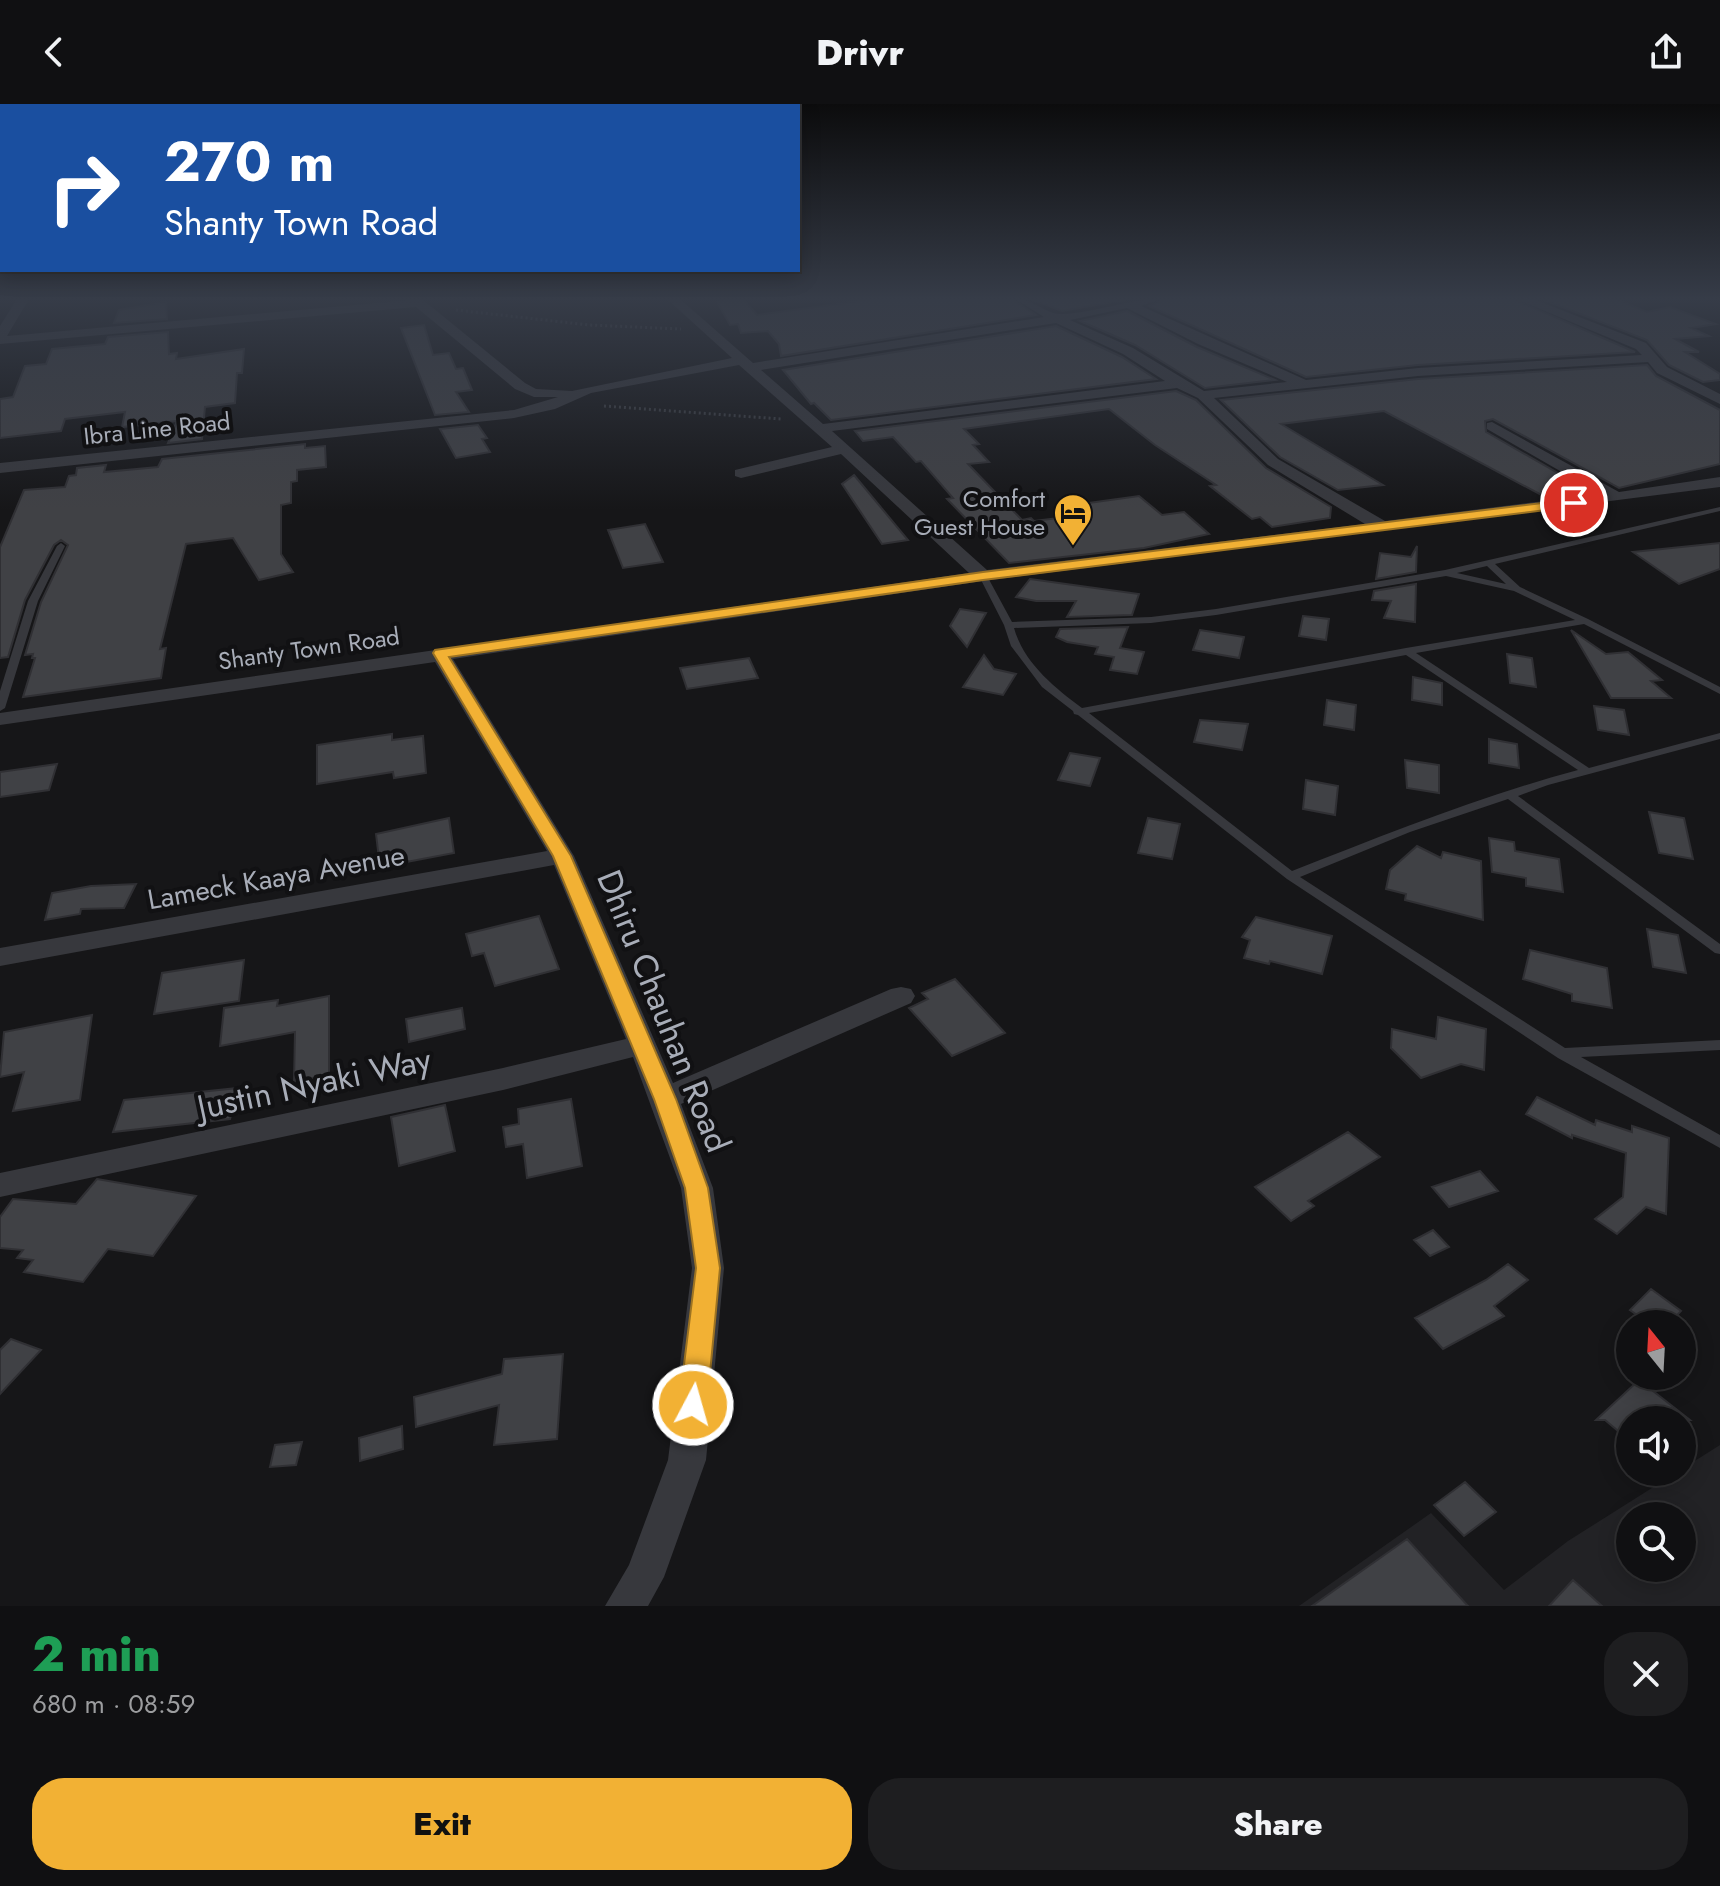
<!DOCTYPE html>
<html lang="en">
<head>
<meta charset="utf-8">
<style>
	:root { --surface:#101012; --page:#1e1e20; --text:#f1f3f6; --muted:#9c9d9f; --line:#303032; --accent:#f2b134 }
	body { margin:0; font-family:Jost,sans-serif; background:var(--page); color:var(--text); height:100vh; display:flex; flex-direction:column; font-size:30px; white-space:nowrap }
	* { box-sizing:border-box; margin:0 }
	p { font-size:26px; color:var(--muted) }
	.icon { flex:none; width:44px; height:44px; fill:none; stroke:currentColor; stroke-width:2; stroke-linecap:round; stroke-linejoin:round }
	.map { position:relative; height:1502px; overflow:hidden }
	.drawer { display:flex; flex-direction:column; background:var(--surface); flex:1 }
	.drawer>* { flex:none }
	.guide { position:absolute; left:0px; top:0px; width:800px; height:168px; box-shadow:0 4px 20px #0003,0 0 0 2px var(--line); background:#1a4fa0; color:#fff; overflow:hidden }
	.needle { width:52px; rotate:342deg }
	.tools { position:absolute; left:1616px; top:1206px; display:grid; gap:16px }
	.tools a { display:grid; place-items:center; width:80px; height:80px; border-radius:50%; background:var(--surface); box-shadow:0 4px 20px #0003,0 0 0 2px var(--line); font-size:40px }
	.pin { position:absolute; display:grid; place-items:center; width:68px; height:68px; color:#fff; margin:-34px; border:4px solid #fff; border-radius:50%; box-shadow:0 2px 8px #0007 }
	.me { position:absolute; width:88px; margin:-44px; rotate:6deg; stroke-linejoin:round; filter:drop-shadow(0 0 6px #0008) }
	.turn { display:flex; align-items:center; gap:28px; height:168px; padding:0 32px; font-size:36px }
	.turn .icon { width:104px; height:104px; stroke-width:2.5 }
	.turn b { display:block; font-size:56px; line-height:68px }
	.round { display:grid; place-items:center; flex:none; width:84px; height:84px; border-radius:32px; background:var(--page) }
	.overview { display:flex; align-items:center; justify-content:space-between; height:136px; padding:0 32px }
	h1 { font-size:48px; font-weight:800; line-height:60px; color:#1e9e55 }
	.button { display:flex; gap:16px; margin-top:auto; padding:16px 32px }
	.button a { flex:1; height:92px; border-radius:32px; background:var(--accent); color:#111; font-size:32px; font-weight:800; line-height:92px; text-align:center }
	.button a+a { background:var(--page); color:var(--text) }
	header { display:flex; justify-content:space-between; align-items:center; height:104px; padding:0 32px; background:var(--surface); font-size:36px; font-weight:800 }
	.map>svg:first-child { display:block }
	.built { fill:#222225; fill-rule:evenodd }
	.building { fill:#404145; stroke:#303034; stroke-width:2 }
	.lines { fill:none; stroke-linecap:round; stroke-linejoin:round }
	.path { stroke:#3d3f44; stroke-width:3; stroke-dasharray:2 3; stroke-linecap:butt }
	.service { fill:#37383d; fill-rule:evenodd }
	.minor { fill:#37383d; fill-rule:evenodd }
	.route { fill:#f2b134; stroke:#9d7322; stroke-width:2 }
	.labels { text-anchor:middle; stroke-width:8; stroke-linejoin:round; paint-order:stroke }
	.far-street-label { font-size:24px; fill:#a8adb8; stroke:#111113 }
	.far-poi-label { font-size:24px; fill:#a8adb8; stroke:#111113; text-anchor:end }
	.street-label { font-size:28px; fill:#a8adb8; stroke:#111113 }
	.near-street-label { font-size:34px; fill:#a8adb8; stroke:#111113 }
</style>
</head>
<body>
<header><svg class="icon" aria-label="back" viewBox="0 0 24 24"><path d="M15 5l-7 7 7 7"/></svg>Drivr<svg class="icon" aria-label="share" viewBox="0 0 24 24"><path d="M12 15V3M7 8l5-5 5 5M5 13v7h14v-7"/></svg></header>
<div class="map">
<svg width="1720" height="1502" viewBox="0 0 1720 1502">
	<rect width="100%" height="100%" fill="#161618"/>
	<!-- built -->
	<path class="built" d="M1720,1341V1502H1299L1431,1409L1504,1486L1568,1437ZM1630,1412H1682V1464H1630Z"/>
	<!-- building -->
	<path class="building" d="M728,195H743L757,211L875,195H1012L1036,211L781,252L779,240L768,227L741,229L738,220L730,221L717,198Z
		M1031,195H1130L1062,207Z
		M1164,195H1513L1635,248L1418,261L1306,273L1149,202Z
		M1542,195H1616L1647,208L1670,203L1716,220L1691,224L1709,232L1675,235L1699,248H1685L1720,270V276L1703,278L1669,261L1647,236Z
		M166,198L167,215L114,219L119,206Z
		M1127,207L1197,243L1275,276L1205,284L1135,241L1080,217Z
		M424,221L433,251L449,249L456,265L463,264L472,286L456,288L469,308L435,311L401,224Z
		M1056,222L1122,253L1156,275L831,316L814,299L811,300L783,266Z
		M168,228L169,250L177,249L176,255L244,245L242,269H237L235,299L205,303L202,335L168,339L177,317L122,323L125,308L65,315L61,327L0,334V295L13,293L25,262L46,260L52,245L105,240L108,233Z
		M1647,261L1656,272L1720,306V360L1619,384L1493,315L1485,317L1486,328L1591,388L1547,394L1384,307L1281,320L1383,381L1338,386L1280,353L1221,296L1418,275Z
		M1176,287L1196,296L1266,364L1331,403L1330,414L1272,423L1260,413L1252,415L1210,382L1216,381L1155,341L1109,305L964,325L979,340L973,341L989,358L968,360L1022,416L1031,414L1034,417L1083,411L1074,401L1139,392L1162,411L1184,408L1209,430L1144,444L1009,459L947,395L953,394L921,357L916,358L893,333L863,337L855,327Z
		M478,321L487,334L482,335L490,348L456,354L440,325Z
		M305,340V344L325,342L326,363L297,366V377L291,378V399L281,401V450L293,468L259,476L233,434L186,440L160,545L166,544L161,574L23,593L35,554H32L33,550L25,551L41,498L68,441L61,436L54,441L25,496L8,553L0,554V443L24,386L65,383L69,372L76,371L77,364L106,361L104,368L158,363L162,355Z
		M854,371L908,436L882,440L842,380Z
		M645,420L663,458L623,464L608,426Z
		M1720,439V465L1679,480L1633,448Z
		M1417,442L1416,468L1376,475L1380,449L1411,453Z
		M1030,475L1095,484L1139,490L1132,511L1067,513L1076,497H1036L1016,493Z
		M1416,480L1415,518L1384,514L1391,497L1372,496L1374,487Z
		M960,505L986,509L967,543L950,522Z
		M1303,512L1329,515L1326,536L1299,532Z
		M1128,523L1120,544L1144,548L1137,570L1110,566L1114,553L1095,550L1098,543L1067,538L1056,533L1060,525Z
		M1200,526L1244,533L1239,554L1193,546Z
		M1571,526L1606,550L1628,548L1662,576L1651,577L1671,594H1611Z
		M1507,550L1532,554L1536,583L1510,579Z
		M984,551L994,565L1016,570L1003,591L963,583Z
		M749,554L758,574L687,585L680,564Z
		M1413,573L1442,579V601L1412,596Z
		M1327,596L1356,601L1354,626L1324,621Z
		M1594,602L1624,606L1629,631L1598,626Z
		M1200,616L1248,620L1242,646L1194,638Z
		M392,630V636L423,632L426,669L394,674L393,668L317,680V641Z
		M1489,635L1517,640L1519,664L1489,659Z
		M1070,649L1100,654L1090,682L1058,676Z
		M1405,656L1439,661V689L1407,684Z
		M57,660L49,686L0,693V668Z
		M1306,676L1338,682L1335,711L1303,705Z
		M1649,708L1684,714L1693,755L1659,749Z
		M449,714L454,749L380,763L376,730Z
		M1148,714L1180,720L1172,755L1138,749Z
		M1489,734L1514,738L1515,747L1559,755L1563,788L1526,782V774L1492,768Z
		M1417,742L1441,754L1443,748L1481,757L1483,816L1405,796L1406,790L1386,785L1390,766Z
		M136,780L124,804L81,805L80,810L45,816L52,789L91,782Z
		M539,812L559,865L495,882L484,849L472,852L466,830Z
		M1256,813L1332,832L1322,870L1270,857L1269,860L1244,854L1250,836L1242,833Z
		M1647,825L1678,831L1686,869L1653,863Z
		M1530,846L1607,864L1612,904L1572,897V890L1523,875Z
		M244,856L239,897L154,910L162,869Z
		M955,875L1005,929L952,952L909,904L928,895L922,889Z
		M329,892V971L294,978L295,928L220,942L224,904L278,896L277,902Z
		M462,904L465,925L409,938L406,915Z
		M92,911L80,996L13,1007L24,968L0,973L4,928Z
		M1438,913L1486,925L1484,966L1461,960L1421,974L1391,944L1392,925L1436,935Z
		M238,984L230,1015L113,1028L124,996Z
		M1537,993L1595,1021L1596,1016L1632,1028V1022L1669,1034L1666,1110L1646,1103L1617,1130L1595,1115L1623,1093L1626,1049L1572,1031V1034L1526,1010Z
		M571,995L582,1062L527,1074L523,1040L506,1043L503,1023L519,1020L518,1005Z
		M445,1001L455,1047L399,1062L391,1013Z
		M1348,1028L1380,1053L1308,1097L1314,1102L1291,1117L1255,1083Z
		M1480,1067L1498,1087L1449,1103L1432,1083Z
		M97,1075L196,1092L153,1152L108,1145L83,1178L24,1168L33,1156L17,1154L23,1146L0,1144V1113L13,1095L76,1100Z
		M1433,1126L1449,1143L1430,1152L1414,1136Z
		M1508,1160L1528,1176L1494,1202L1504,1212L1443,1245L1415,1214L1486,1176Z
		M1651,1185L1681,1207L1669,1220H1650L1630,1206Z
		M11,1235L41,1246L0,1290V1246Z
		M563,1250L557,1335L494,1341L499,1301L416,1323L414,1293L502,1270L504,1255Z
		M1639,1276L1690,1316H1630V1337L1605,1316H1596Z
		M402,1322L403,1345L360,1357L359,1334Z
		M302,1338L296,1361L270,1363L275,1341Z
		M1465,1378L1496,1408L1464,1432L1434,1401Z
		M1407,1435L1468,1502H1312Z
		M1573,1476L1602,1502H1549Z"/>
	<g class="lines">
		<!-- path -->
		<path class="path" d="M456,206L589,221L681,225
			M604,302L781,315"/>
		<!-- service -->
		<path class="service" d="M1720,403V407L1495,460L1520,483L1588,515L1720,583V590L1584,520L1416,549L1589,664L1720,629V635L1548,681L1518,692L1720,840V850L1715,849L1508,695L1410,728L1300,773L1565,944L1720,936V946L1581,953L1720,1031V1044L1558,954L1287,775L1078,611L1074,610L1073,607L1042,583L1011,542L1004,521L979,472L983,469L986,470L1012,518L1151,513L1216,505L1445,466ZM1487,462L1506,480L1457,469ZM1446,472L1514,487L1575,516L1406,544L1082,604C1054,583 1024,559 1014,524L1151,519L1216,511ZM1406,551L1578,666C1481,692 1387,730 1292,767L1089,609Z
			M61,439L65,442L38,497L5,604L0,607V587L28,497L57,442Z"/>
		<!-- minor -->
		<path class="minor" d="M17,195H29L7,232L422,195L525,279L536,285L572,287L732,254L667,195H680L753,259L1044,213L1015,195C1034,195 1047,211 1062,210C1095,209 1127,195 1161,195L1141,202L1306,276L1418,264L1642,251L1636,245L1516,195H1533L1646,239L1667,263L1720,290V300L1657,269L1648,258L1418,272L1214,294L1278,355L1385,417L1600,390L1487,325V319L1492,318L1619,388L1720,373V383L983,477L453,555L574,752L673,979L891,885L901,883L911,885L915,892L911,899L681,1000L713,1084L724,1164L706,1356L664,1473L648,1502H605L629,1461L668,1356L692,1164L681,1084L633,953L503,986L0,1093V1069L503,964L626,935L554,761L0,862V844L547,747L435,558L0,621V609L969,469L841,350L741,374L735,372V366L832,343L739,261L591,289L555,305L514,314L0,369V359L514,306L558,293H534L515,285L416,203L0,240V222ZM1127,204L1198,240L1287,278L1204,287L1133,244L1070,216ZM1056,219L1123,250L1165,277L823,320L761,266ZM1177,284L1198,294L1268,361L1365,420L987,466L832,327Z"/>
	</g>
	<!-- sky -->
	<linearGradient id="sky" x2="0" y2="1"><stop stop-color="#0c0c0d"/><stop offset="0.48" stop-color="#363c48"/><stop offset="1" stop-color="#363c48" stop-opacity="0"/></linearGradient>
	<rect width="1720" height="406" fill="url(#sky)"/>
	<!-- route -->
	<path class="route" d="M1574,395L1580,399L1578,402L983,476L449,553L571,752L676,995L708,1084L720,1164L707,1301L703,1310L693,1314L683,1310L679,1301L696,1164L685,1084L654,995L553,752L433,549L435,546L983,468Z"/>
	<!-- icons -->
	<defs>
		<g id="hotel-pin" transform="scale(2)"><path d="M0 17L-7.5 6A9.5 9.5 0 1 1 7.5 6Z" fill="#f2b134" stroke="#111113"/><path d="M-6-4.5h1.5V1H6V5H4.5V3h-9V5H-6ZM-4 0a1.8 1.8 0 1 1 3.6 0ZM.5 0V-2.5h3Q6-2.5 6 0Z" fill="#111"/></g>
	</defs>
	<g fill-rule="evenodd">
		<use href="#hotel-pin" x="1073" y="409"/>
	</g>
	<g class="labels">
		<!-- far-street labels -->
		<g class="far-street-label">
			<text transform="translate(157 325) rotate(-6)" y="8">Ibra Line Road</text>
			<text transform="translate(309 545) rotate(-8)" y="8">Shanty Town Road</text>
		</g>
		<!-- far-poi labels -->
		<g class="far-poi-label">
			<text x="1045" y="403">Comfort<tspan x="1045" dy="28">Guest House</tspan></text>
		</g>
		<!-- street labels -->
		<g class="street-label">
			<text transform="translate(276 773) rotate(-10)" y="10">Lameck Kaaya Avenue</text>
		</g>
		<!-- near-street labels -->
		<g class="near-street-label">
			<text transform="translate(664 907) rotate(68)" y="12">Dhiru Chauhan Road</text>
			<text transform="translate(314 979) rotate(-12)" y="12">Justin Nyaki Way</text>
		</g>
	</g>
</svg>
<div class="tools">
<a><svg class="needle" viewBox="-14 -14 28 28"><path d="M0-13l5 13h-10z" fill="#e53935"/><path d="M0 13l5-13h-10z" fill="#9c9d9f"/></svg></a>
<a><svg class="icon" aria-label="sound" viewBox="0 0 24 24"><path d="M4 9h4l5-4v14l-5-4H4zM17 9q2 3 0 6"/></svg></a>
<a><svg class="icon" aria-label="search" viewBox="0 0 24 24"><circle cx="10" cy="10" r="6"/><path d="M15 15l6 6"/></svg></a>
</div>
<div class="pin" style="left:1574px;top:399px;background:#d93025"><svg class="icon" aria-label="arrive" viewBox="0 0 24 24"><path d="M6 21V4h12l-3 4 3 4H6"/></svg></div>
<svg class="me" style="left:693px;top:1301px" viewBox="-20 -20 40 40"><circle r="17" fill="#f2b134" stroke="#fff" stroke-width="3"/><path d="M0-11L8 9 0 5-8 9z" fill="#fff"/></svg>
<div class="guide">
<div class="turn"><svg class="icon" aria-label="right" viewBox="0 0 24 24"><path d="M7 20v-9h11M14 6l5 5-5 5"/></svg><div><b>270 m</b>Shanty Town Road</div></div>
</div>
</div>
<section class="drawer">
<div class="overview"><div><h1>2 min</h1><p>680 m · 08:59</p></div><a class="round"><svg class="icon" aria-label="close" viewBox="0 0 24 24"><path d="M6 6l12 12M18 6L6 18"/></svg></a></div>
<div class="button"><a>Exit</a><a>Share</a></div>
</section>
</body>
</html>
